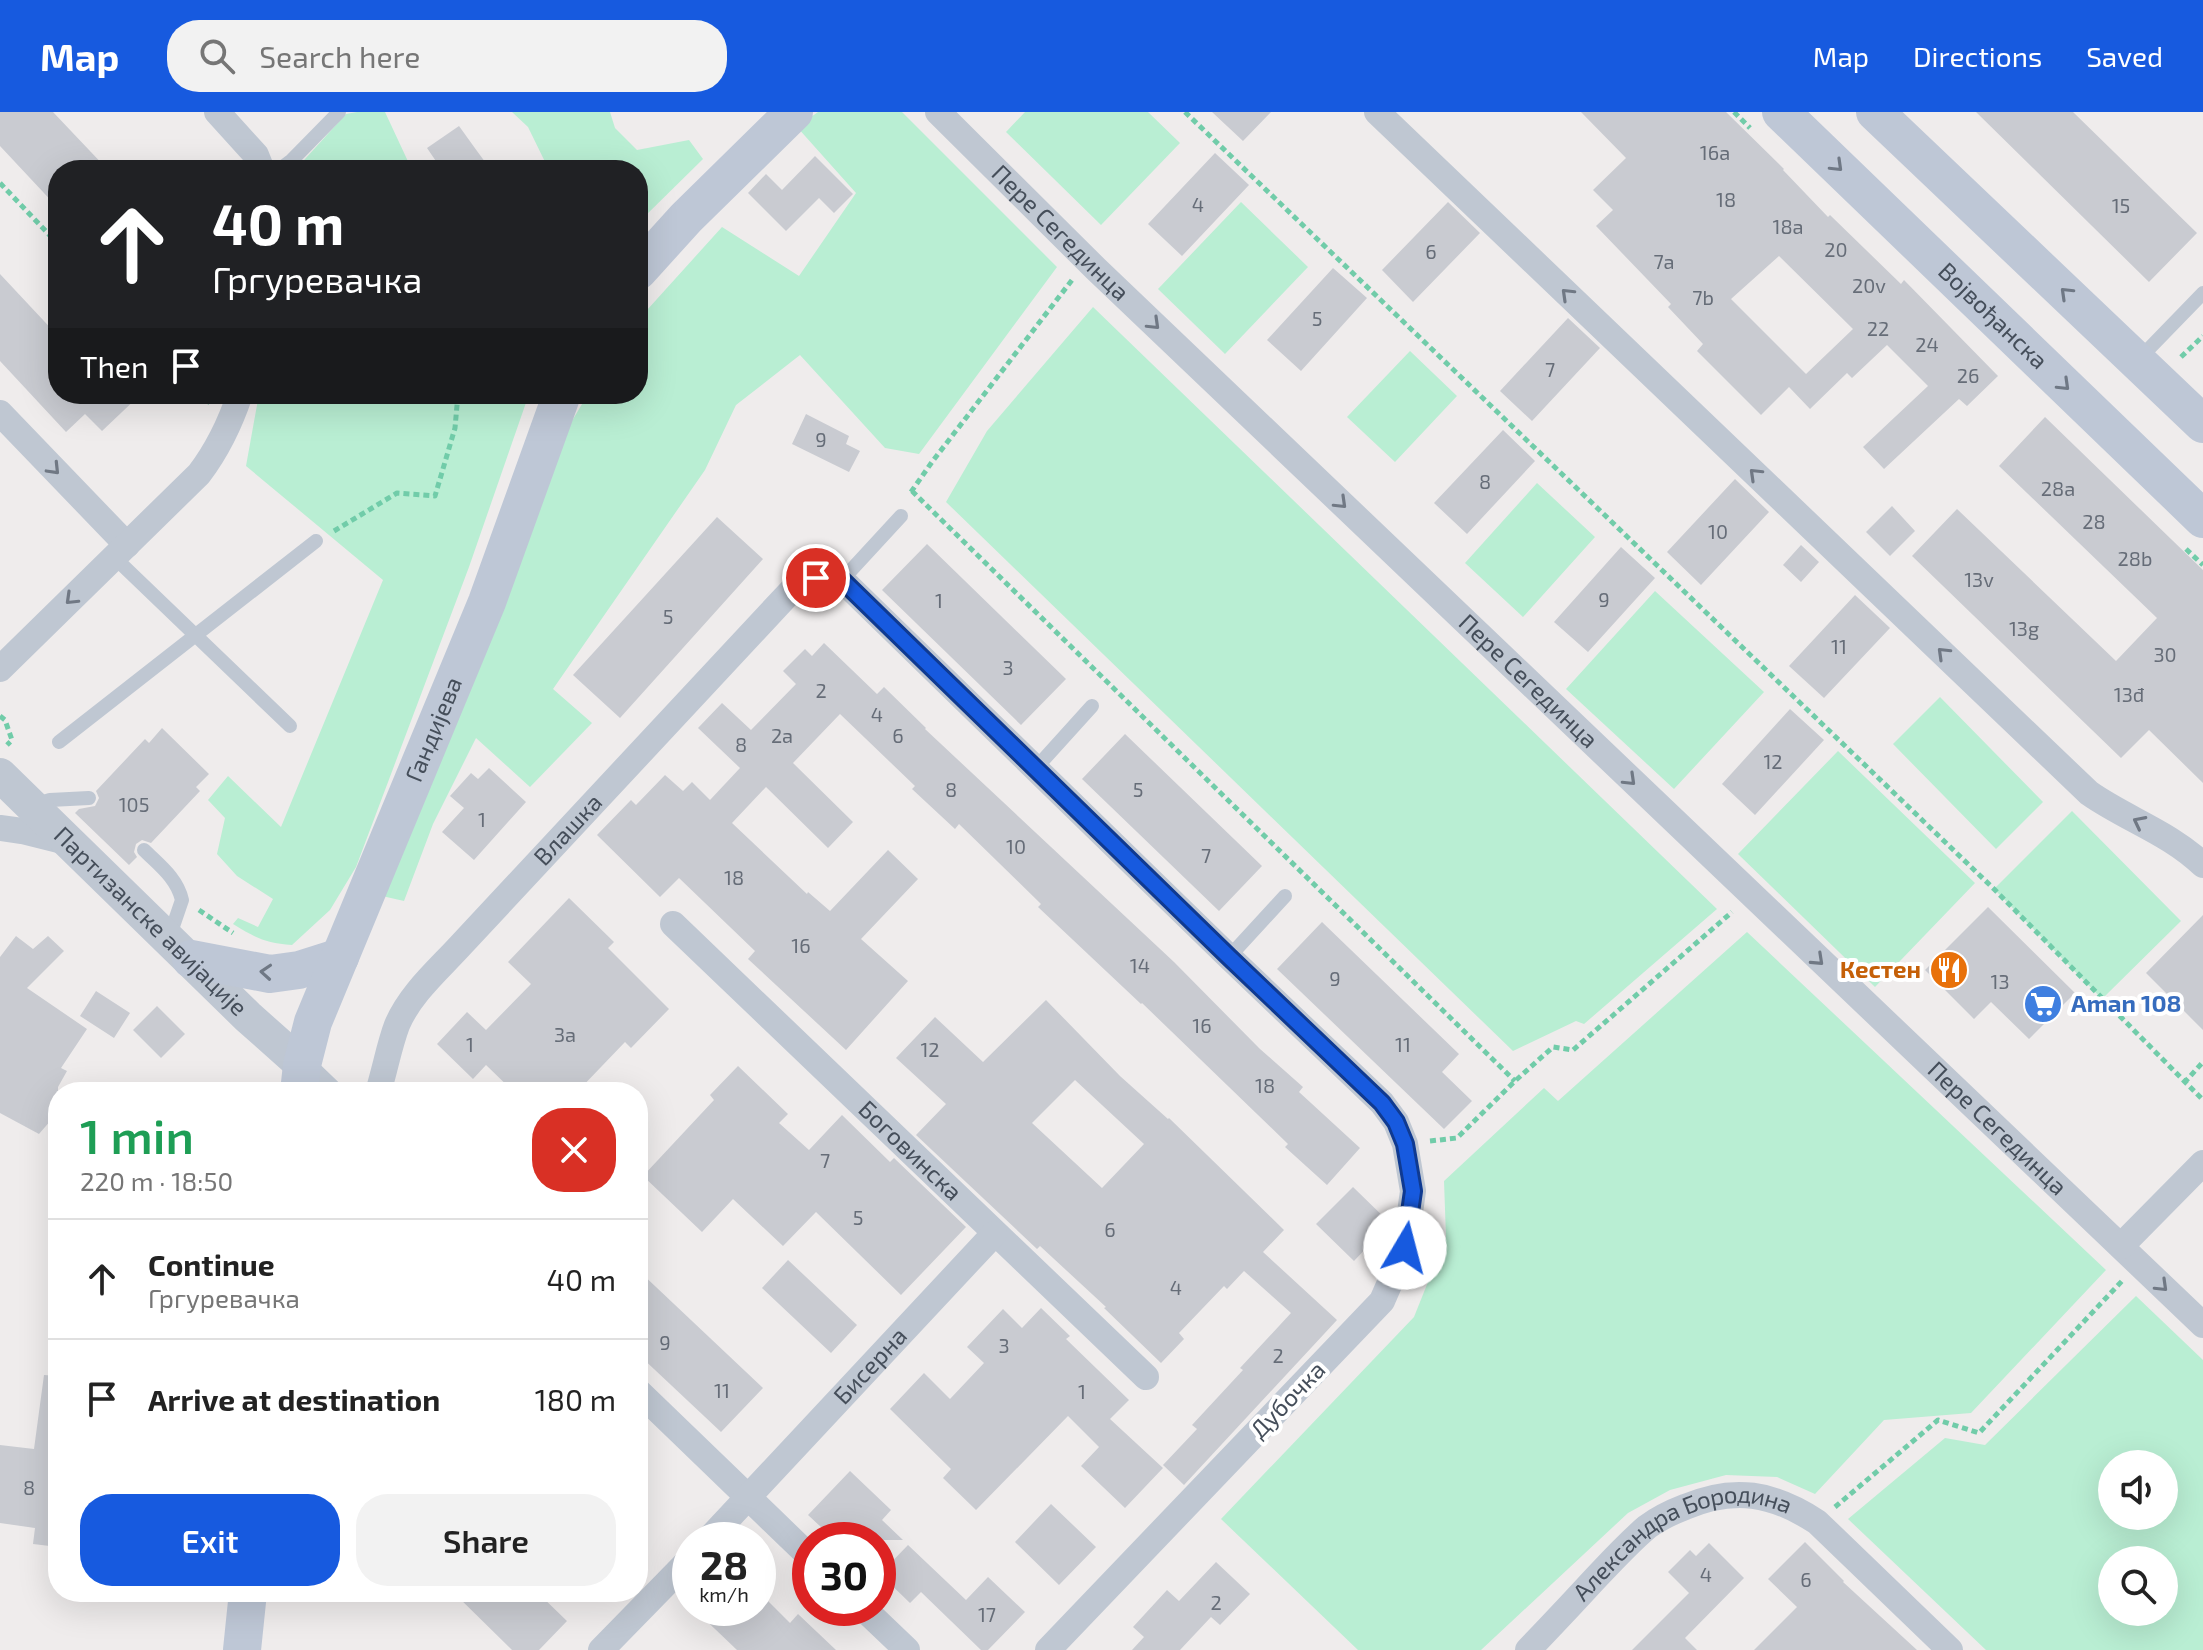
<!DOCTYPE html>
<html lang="en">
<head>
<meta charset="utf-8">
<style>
	:root { --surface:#fff; --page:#f2f2f2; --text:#222; --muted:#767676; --line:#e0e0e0; --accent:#175adf }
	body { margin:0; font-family:"Exo 2",sans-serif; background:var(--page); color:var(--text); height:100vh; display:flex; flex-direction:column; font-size:30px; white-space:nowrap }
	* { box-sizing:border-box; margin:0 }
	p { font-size:26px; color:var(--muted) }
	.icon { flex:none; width:44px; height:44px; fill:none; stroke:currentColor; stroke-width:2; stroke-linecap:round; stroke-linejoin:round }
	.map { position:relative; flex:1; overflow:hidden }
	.sheet { position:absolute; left:48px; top:970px; width:600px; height:520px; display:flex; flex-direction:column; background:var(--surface); border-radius:32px; box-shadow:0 8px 32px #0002 }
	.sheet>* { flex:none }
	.hud { position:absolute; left:48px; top:48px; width:600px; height:244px; border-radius:32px; box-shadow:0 8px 32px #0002; background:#202124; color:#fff; overflow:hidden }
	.buttons { position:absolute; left:2098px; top:1338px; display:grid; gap:16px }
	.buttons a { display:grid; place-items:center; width:80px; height:80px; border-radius:50%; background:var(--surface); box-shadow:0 8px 32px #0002; font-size:40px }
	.speed { position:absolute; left:672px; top:1410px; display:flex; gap:16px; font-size:40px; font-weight:700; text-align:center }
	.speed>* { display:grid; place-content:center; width:104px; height:104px; border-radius:50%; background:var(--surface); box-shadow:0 8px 32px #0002; line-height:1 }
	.speed small { font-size:20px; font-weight:400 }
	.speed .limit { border:12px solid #d22; background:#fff; color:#111 }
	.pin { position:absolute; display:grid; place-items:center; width:68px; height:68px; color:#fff; margin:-34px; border:4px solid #fff; border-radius:50%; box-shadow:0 2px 8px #0007 }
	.me { position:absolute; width:88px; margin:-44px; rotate:8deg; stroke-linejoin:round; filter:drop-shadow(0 0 6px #0008) }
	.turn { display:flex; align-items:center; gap:28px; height:168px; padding:0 32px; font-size:36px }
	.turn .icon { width:104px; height:104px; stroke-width:2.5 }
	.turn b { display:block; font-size:56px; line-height:68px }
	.then { display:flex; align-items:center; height:76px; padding:0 32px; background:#0003; gap:16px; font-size:30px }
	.round { display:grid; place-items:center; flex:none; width:84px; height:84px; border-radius:32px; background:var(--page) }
	.head { display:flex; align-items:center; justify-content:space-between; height:136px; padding:0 32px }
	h1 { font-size:48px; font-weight:600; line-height:60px; color:#1e9e55 }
	.primary-button { display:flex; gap:16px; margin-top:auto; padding:16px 32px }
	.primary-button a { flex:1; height:92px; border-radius:32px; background:var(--accent); color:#fff; font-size:32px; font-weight:600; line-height:92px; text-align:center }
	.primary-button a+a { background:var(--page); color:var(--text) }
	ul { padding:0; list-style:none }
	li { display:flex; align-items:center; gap:24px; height:120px; padding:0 32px; border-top:2px solid var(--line) }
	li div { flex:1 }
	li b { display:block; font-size:30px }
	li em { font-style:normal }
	header { display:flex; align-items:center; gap:48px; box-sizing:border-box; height:112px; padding:0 40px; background:var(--accent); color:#fff }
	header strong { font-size:38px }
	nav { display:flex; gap:44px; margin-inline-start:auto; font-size:28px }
	.search { width:560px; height:72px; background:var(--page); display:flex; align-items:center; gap:20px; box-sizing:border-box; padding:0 28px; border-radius:32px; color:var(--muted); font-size:30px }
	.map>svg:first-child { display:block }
	.green { fill:#b9eed3; fill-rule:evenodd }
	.building { fill:#c9cbd1; fill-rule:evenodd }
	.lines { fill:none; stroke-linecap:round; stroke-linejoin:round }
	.path { stroke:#71cca9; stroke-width:5; stroke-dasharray:6 4; stroke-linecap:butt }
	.service { stroke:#bfc7d2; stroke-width:14 }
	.minor { stroke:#bfc7d2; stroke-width:26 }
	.tertiary { stroke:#bfc7d2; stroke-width:34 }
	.secondary { stroke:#bec7d6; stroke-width:38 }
	.oneway { stroke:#6f7885 }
	.oneway2 { stroke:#707884 }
	.route-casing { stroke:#0f3a91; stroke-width:20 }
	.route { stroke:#175adf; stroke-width:14 }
	.labels { text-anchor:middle; stroke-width:8; stroke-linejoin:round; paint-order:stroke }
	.number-label { font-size:20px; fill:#666d78 }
	.street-label { font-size:24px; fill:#454e5a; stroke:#fff }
	.food-label { font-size:24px; font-weight:bold; fill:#c56008; stroke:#fff; text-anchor:end }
	.shop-label { font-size:24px; font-weight:bold; fill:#366cbe; stroke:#fff; text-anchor:start }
</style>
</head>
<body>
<header>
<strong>Map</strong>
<div class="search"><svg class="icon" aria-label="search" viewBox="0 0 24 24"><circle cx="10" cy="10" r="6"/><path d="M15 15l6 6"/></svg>Search here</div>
<nav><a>Map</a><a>Directions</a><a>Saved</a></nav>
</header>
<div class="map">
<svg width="2203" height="1538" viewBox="0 0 2203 1538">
	<rect width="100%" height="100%" fill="#efecec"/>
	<!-- green -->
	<path class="green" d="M357,0H385L412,58H295L346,2Z
		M512,0H610L615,16L637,38L689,28L703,47L638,111V58H549L528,15Z
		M818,0H902L1057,155L919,342L885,336L800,243L736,293L705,358L553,577L592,611L530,675L476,626L433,712L404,789L382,784L566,319L588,282H638V208L722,115L799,164L856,81L797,15Z
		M1025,0H1148L1180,31L1101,113L1006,20Z
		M1241,90L1308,155L1225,242L1158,177Z
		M1093,195L1717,797L1584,912L1576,909L1513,939L946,390L987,319Z
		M1410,239L1457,284L1395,350L1347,305Z
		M259,282H529L469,455L356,755L330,798L292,833C265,831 256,826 233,812L238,806L258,815L273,787L237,764L217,742L225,706L208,688L228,664L281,715L383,468L246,354Z
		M1537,371L1595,425L1523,505L1465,451Z
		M1655,479L1764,580L1674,677L1566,577Z
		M1940,585L2043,690L1996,737L1893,632Z
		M1838,639L1975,771L1875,875L1738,742Z
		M2072,699L2181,809L2102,887L1994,777Z
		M1747,820L2106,1158L1971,1301L1884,1308L1815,1382L1777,1365L1726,1363L1670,1378L1628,1401L1481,1538H1358L1221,1407L1414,1205L1446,1125L1444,1069L1544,976L1558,989Z
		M2136,1184L2203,1248V1538H1986L1848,1407L1945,1326L1985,1333ZM2112,1352H2164V1404H2112ZM2164,1448V1500H2112V1448Z"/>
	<!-- building -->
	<path class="building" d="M0,0H53L108,58H58V96L0,34Z
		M1212,0H1271L1243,29Z
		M1581,0H1726L1784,57L1783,58L1828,105L1830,103L1901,172L1904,168L1998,264L1967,294L1959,287L1884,357L1863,335L1928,274L1887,233L1852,266L1847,261L1810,297L1789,275L1761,303L1697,239L1703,232L1668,195L1671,192L1596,114L1613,98L1593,78L1626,46ZM1779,144L1853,217L1806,262L1731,187Z
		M1976,0H2073L2197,121L2149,170Z
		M459,14L477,39L491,58H442L427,36Z
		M1215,41L1249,73L1182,144L1148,112Z
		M815,44L853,82L834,101L819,86L786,119L748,81L766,62L782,78Z
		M1448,90L1480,121L1413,190L1382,158Z
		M1333,156L1367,186L1301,259L1267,228Z
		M0,162L58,224V282H141L102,319L85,302L66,320L0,249Z
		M1568,206L1600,236L1532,309L1500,279Z
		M806,302L849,324L846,332L860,339L849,360L792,332Z
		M2045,305L2203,458V671L2149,618L2121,646L1912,444L1957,397L2116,549L2157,506L1999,354Z
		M1503,318L1535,349L1467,422L1434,391Z
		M1735,367L1769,400L1701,473L1667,440Z
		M1892,394L1915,419L1890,444L1866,420Z
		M717,405L763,447L620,606L573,563Z
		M927,432L1066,567L1021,613L882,478Z
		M1801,433L1819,450L1801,470L1783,453Z
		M1621,435L1655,466L1588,540L1554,510Z
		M1855,483L1890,516L1824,586L1789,554Z
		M824,531L877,582L884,575L926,616L925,617L1174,850L1260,937L1303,975L1299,980L1360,1036L1327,1073L1285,1035L1288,1032L1142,891L1141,892L1038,795L1041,792L959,712L955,717L912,677L915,674L840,602L793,651L853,710L828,736L766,675L732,711L807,782L808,780L830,799L888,738L918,767L861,827L908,869L846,938L748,847L755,839L679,766L660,785L597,723L631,688L636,693L665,663L683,679L692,670L710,688L740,656L698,616L722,591L751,618L796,572L783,559L805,537L812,544Z
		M1790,597L1824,628L1755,703L1722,672Z
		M162,616L209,662L196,675L200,679L151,731L142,728L136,732L134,740L137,745L129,753L75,701L79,697L95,694L99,686L96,679L145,627L149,631Z
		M1125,622L1262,754L1219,799L1082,667Z
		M489,656L526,690L474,748L442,720L464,696L450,684L471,661L478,667Z
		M569,786L614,830L608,836L669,897L631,936L625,930L577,980H514L486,953L473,967L437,932L467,900L486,918L531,872L508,850Z
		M1988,795L2075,881L2029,927L1991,890L1974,907L1925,858Z
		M2203,803V918L2146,861Z
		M1322,810L1459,942L1442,960L1472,989L1444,1017L1277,857Z
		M16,824L33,837L48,824L64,839L27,876L87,917L61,956L67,959L58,975V1000L39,1022L0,1001V845Z
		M96,879L130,901L114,926L80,904Z
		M1046,888L1120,964L1168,1007L1169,1006L1284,1118L1263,1140L1337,1208L1184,1373L1163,1353L1197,1317L1192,1313L1243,1258L1240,1256L1291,1201L1244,1159L1227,1177L1224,1174L1179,1221L1184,1227L1161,1251L1104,1196L1106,1195L1040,1134L1037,1137L916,1023L946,992L896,946L935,905L983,950ZM1075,968L1144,1032L1102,1076L1032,1011Z
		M157,894L185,922L161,946L133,918Z
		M738,954L788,1002L779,1011L809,1038L842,1003L890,1050L894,1046L966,1115L901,1183L816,1100L783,1134L733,1087L702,1120L643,1064L714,988L710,983Z
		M1353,1075L1390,1111L1354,1149L1316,1112Z
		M788,1148L857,1213L831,1241L762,1176Z
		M638,1158L763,1276L721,1320L638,1242Z
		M1041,1196L1070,1224L1066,1227L1129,1288L1110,1307L1163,1356L1125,1396L1081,1354L1099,1335L1068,1304L976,1398L943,1366L951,1357L890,1297L924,1261L950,1287L984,1251L967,1235L1003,1197L1022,1216Z
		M44,1263L58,1264V1435L33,1432L35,1416L0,1411V1333L34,1337Z
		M850,1359L891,1398L882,1408L903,1428H835L808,1403Z
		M1051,1392L1096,1435L1059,1473L1015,1430Z
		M1805,1430L1844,1469L1843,1470L1917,1538H1754L1797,1495L1768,1467Z
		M1709,1431L1744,1466L1685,1526L1697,1538H1632L1689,1481L1668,1460L1690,1438L1696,1444Z
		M908,1433L966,1488L988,1465L1025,1500L988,1538H981L921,1480L910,1491L880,1462Z
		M1216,1450L1250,1482L1220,1513L1211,1505L1180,1538H1132L1144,1525L1133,1515L1167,1478L1179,1489Z
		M758,1479L790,1511L798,1502L836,1538H737L693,1496H758Z
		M453,1480H537L567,1509L539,1538H512Z"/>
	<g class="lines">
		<!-- path -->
		<path class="path" d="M1185,0L1994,777L2203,988
			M1734,0L1750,16
			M0,71L58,132
			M2181,245L2203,224
			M201,282L210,291
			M912,379L1515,969
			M911,380L932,350L1072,168
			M334,419L397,381L435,384L455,316L458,282
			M2186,437L2203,453
			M0,604L5,608L12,628L7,633
			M199,798L233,821
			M2184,971L2203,950
			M1430,1029L1457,1026L1515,969L1553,935L1573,938L1732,800
			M1835,1395L1938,1308L1979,1321L2122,1169"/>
		<!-- service -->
		<path class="service" d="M273,58L284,54L292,48L339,0
			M2139,247L2203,181
			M114,445L290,614
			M842,468L901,404
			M59,630L316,429
			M1036,656L1092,594
			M34,693L50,688L89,686
			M144,738C159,753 177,766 182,788L169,826
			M1229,845L1285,784"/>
		<!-- minor -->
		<g class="minor">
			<path d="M217,0L256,43L262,58"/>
			<path id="s1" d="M938,0L1096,157L2203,1213"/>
			<path d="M1377,0L2089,681C2126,707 2170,721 2203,753"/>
			<path d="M0,301L127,433"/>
			<path d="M0,557L199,362C218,337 230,312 240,282"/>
			<path d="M0,716L22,719L70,731"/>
			<path id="s2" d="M673,812L1146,1265"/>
			<path d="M302,953L330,980"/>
			<path id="s3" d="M378,980C385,958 389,934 397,913C410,882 438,858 460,834L792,478C808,466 823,464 842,468L1229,845L1382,991L1396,1010L1405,1032L1413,1079L1405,1136L1382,1189L1048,1538"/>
			<path d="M2121,1134L2203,1051"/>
			<path d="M638,1279L810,1445"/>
			<path id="s4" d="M708,1428L994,1122"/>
			<path d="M863,1496L907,1538"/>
			<path d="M601,1538L690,1447"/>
			<path id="s5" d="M1528,1538C1549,1516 1570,1494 1591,1471C1609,1452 1627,1432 1647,1415C1658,1407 1672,1400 1685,1395C1734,1374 1773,1381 1817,1410L1950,1538"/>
		</g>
		<!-- tertiary -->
		<path class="tertiary" id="s6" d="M0,663L248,905L302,953"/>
		<!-- secondary -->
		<g class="secondary">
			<path id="s7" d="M1781,0L2203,407"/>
			<path d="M1875,0L2203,312"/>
			<path d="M638,159L686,106L794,0"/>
			<path d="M191,847L270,862L299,858L340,845"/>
			<path id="s8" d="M299,980L302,953L313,910L487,490L562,282"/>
			<path d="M242,1538L248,1480"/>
		</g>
	</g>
	<!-- one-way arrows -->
	<defs><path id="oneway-chevron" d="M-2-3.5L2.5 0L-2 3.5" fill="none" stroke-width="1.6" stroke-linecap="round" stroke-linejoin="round" transform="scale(2)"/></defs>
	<g class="oneway">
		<use href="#oneway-chevron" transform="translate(1837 54) rotate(44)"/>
		<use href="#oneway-chevron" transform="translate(2066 181) rotate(-136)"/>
		<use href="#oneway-chevron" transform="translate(2064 273) rotate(44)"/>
		<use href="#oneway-chevron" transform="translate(266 860) rotate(-176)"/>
	</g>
	<g class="oneway2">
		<use href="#oneway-chevron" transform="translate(1567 182) rotate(-136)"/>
		<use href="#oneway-chevron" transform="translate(1154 212) rotate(44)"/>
		<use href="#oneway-chevron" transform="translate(54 357) rotate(46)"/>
		<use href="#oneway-chevron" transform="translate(1755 362) rotate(-136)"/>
		<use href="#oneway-chevron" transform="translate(1341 391) rotate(44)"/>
		<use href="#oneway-chevron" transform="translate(71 487) rotate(136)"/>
		<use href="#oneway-chevron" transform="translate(1943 541) rotate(-136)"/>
		<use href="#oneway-chevron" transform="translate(1630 668) rotate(44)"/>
		<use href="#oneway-chevron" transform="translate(2139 710) rotate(-153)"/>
		<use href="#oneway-chevron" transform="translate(1818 848) rotate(43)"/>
		<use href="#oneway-chevron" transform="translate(2162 1174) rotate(44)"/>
	</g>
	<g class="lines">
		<!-- route casing -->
		<g class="route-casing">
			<path id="route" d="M816,466H830L842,468L1229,845L1382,991L1396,1010L1405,1032L1413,1079L1405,1136"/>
		</g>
		<!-- route -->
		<use href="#route" class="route"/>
	</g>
	<!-- icons -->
	<defs>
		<g id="restaurant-disc" transform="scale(2)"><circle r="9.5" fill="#e8710a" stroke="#fff"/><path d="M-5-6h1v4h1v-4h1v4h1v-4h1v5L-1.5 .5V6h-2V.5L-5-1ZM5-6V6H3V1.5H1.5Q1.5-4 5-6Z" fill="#fff"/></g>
		<g id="supermarket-disc" transform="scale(2)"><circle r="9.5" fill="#3f7fe0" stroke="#fff"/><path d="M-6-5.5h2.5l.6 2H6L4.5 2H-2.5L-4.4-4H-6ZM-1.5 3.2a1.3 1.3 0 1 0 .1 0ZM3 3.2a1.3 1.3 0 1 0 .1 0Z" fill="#fff"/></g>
	</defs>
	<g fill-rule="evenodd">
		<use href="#restaurant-disc" x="1949" y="858"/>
		<use href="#supermarket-disc" x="2043" y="892"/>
	</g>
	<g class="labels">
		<!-- number labels -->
		<g class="number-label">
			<text x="1715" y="48">16a</text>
			<text x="1726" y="95">18</text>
			<text x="1198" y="100">4</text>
			<text x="2121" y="101">15</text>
			<text x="1788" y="122">18a</text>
			<text x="1836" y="145">20</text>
			<text x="1431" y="147">6</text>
			<text x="1664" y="157">7a</text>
			<text x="1869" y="181">20v</text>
			<text x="1703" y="193">7b</text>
			<text x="1317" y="214">5</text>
			<text x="1878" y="224">22</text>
			<text x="1927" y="240">24</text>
			<text x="1550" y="265">7</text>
			<text x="1968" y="271">26</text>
			<text x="821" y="335">9</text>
			<text x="1485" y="377">8</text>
			<text x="2058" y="384">28a</text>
			<text x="2094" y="417">28</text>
			<text x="1718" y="427">10</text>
			<text x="2135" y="454">28b</text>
			<text x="1979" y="475">13v</text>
			<text x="1604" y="495">9</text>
			<text x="939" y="496">1</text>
			<text x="668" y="512">5</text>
			<text x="2024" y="524">13g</text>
			<text x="1839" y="542">11</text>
			<text x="2165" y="550">30</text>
			<text x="1008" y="563">3</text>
			<text x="821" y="586">2</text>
			<text x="2129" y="590">13đ</text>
			<text x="877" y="610">4</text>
			<text x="782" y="631">2a</text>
			<text x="898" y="631">6</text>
			<text x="741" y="640">8</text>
			<text x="1773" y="657">12</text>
			<text x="951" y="685">8</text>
			<text x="1138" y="685">5</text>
			<text x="134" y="700">105</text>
			<text x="482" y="715">1</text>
			<text x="1016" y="742">10</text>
			<text x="1206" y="751">7</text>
			<text x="734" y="773">18</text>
			<text x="801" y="841">16</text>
			<text x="1140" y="861">14</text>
			<text x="1335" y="874">9</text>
			<text x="2000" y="877">13</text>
			<text x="1202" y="921">16</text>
			<text x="565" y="930">3a</text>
			<text x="470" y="940">1</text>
			<text x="1403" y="940">11</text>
			<text x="930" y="945">12</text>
			<text x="1265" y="981">18</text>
			<text x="825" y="1056">7</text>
			<text x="858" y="1113">5</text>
			<text x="1110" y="1125">6</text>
			<text x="1176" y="1183">4</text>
			<text x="665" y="1238">9</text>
			<text x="1004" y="1241">3</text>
			<text x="1278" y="1251">2</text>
			<text x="722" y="1286">11</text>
			<text x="1082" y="1287">1</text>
			<text x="29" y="1383">8</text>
			<text x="1706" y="1470">4</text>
			<text x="1806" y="1475">6</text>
			<text x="1216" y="1498">2</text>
			<text x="987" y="1510">17</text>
		</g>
		<!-- street labels -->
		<g class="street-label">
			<text dy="8" stroke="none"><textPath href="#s1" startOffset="172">Пере Сегединца</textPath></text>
			<text dy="8" stroke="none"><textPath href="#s7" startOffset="294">Војвођанска</textPath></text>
			<text dy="8" stroke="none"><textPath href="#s1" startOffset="820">Пере Сегединца</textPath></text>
			<text dy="8" stroke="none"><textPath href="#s8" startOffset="388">Гандијева</textPath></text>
			<text dy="8" stroke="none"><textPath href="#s3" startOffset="330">Влашка</textPath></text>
			<text dy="8" stroke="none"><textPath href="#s6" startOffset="210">Партизанске авијације</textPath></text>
			<text dy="8" stroke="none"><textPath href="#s1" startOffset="1468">Пере Сегединца</textPath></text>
			<text dy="8" stroke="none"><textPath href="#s2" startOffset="328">Боговинска</textPath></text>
			<text dy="8" stroke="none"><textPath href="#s4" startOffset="238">Бисерна</textPath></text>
			<text transform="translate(1288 1288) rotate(-46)" y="8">Дубочка</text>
			<text dy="8" stroke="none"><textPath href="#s5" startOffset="198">Александра Бородина</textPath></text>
		</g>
		<!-- food labels -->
		<g class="food-label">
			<text x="1921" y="866">Кестен</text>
		</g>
		<!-- shop labels -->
		<g class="shop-label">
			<text x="2071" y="900">Aman 108</text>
		</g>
	</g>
</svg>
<div class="buttons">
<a><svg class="icon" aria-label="sound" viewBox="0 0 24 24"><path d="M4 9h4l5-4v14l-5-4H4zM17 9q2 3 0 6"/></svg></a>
<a><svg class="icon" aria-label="search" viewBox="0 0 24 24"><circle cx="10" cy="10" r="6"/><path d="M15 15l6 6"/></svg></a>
</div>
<div class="speed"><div>28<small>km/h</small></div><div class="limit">30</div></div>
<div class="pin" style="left:816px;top:466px;background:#d93025"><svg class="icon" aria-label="arrive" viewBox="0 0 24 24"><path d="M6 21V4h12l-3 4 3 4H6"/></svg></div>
<svg class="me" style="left:1405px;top:1136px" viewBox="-20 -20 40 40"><circle r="19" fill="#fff"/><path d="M0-13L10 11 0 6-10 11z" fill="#175adf"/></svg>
<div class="hud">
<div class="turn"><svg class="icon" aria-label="ahead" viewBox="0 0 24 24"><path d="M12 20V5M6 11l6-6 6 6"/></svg><div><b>40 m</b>Гргуревачка</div></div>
<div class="then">Then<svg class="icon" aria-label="arrive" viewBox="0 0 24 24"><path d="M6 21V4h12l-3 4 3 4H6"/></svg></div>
</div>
<section class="sheet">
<div class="head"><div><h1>1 min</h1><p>220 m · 18:50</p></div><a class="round" style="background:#d93025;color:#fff"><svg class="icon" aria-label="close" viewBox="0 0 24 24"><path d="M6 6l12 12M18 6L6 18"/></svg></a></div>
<ul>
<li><svg class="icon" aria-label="ahead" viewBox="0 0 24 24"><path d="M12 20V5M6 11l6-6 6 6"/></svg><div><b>Continue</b><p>Гргуревачка</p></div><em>40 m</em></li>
<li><svg class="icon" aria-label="arrive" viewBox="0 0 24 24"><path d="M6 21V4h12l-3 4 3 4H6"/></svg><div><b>Arrive at destination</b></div><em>180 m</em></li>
</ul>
<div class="primary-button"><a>Exit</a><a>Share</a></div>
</section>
</div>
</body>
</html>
